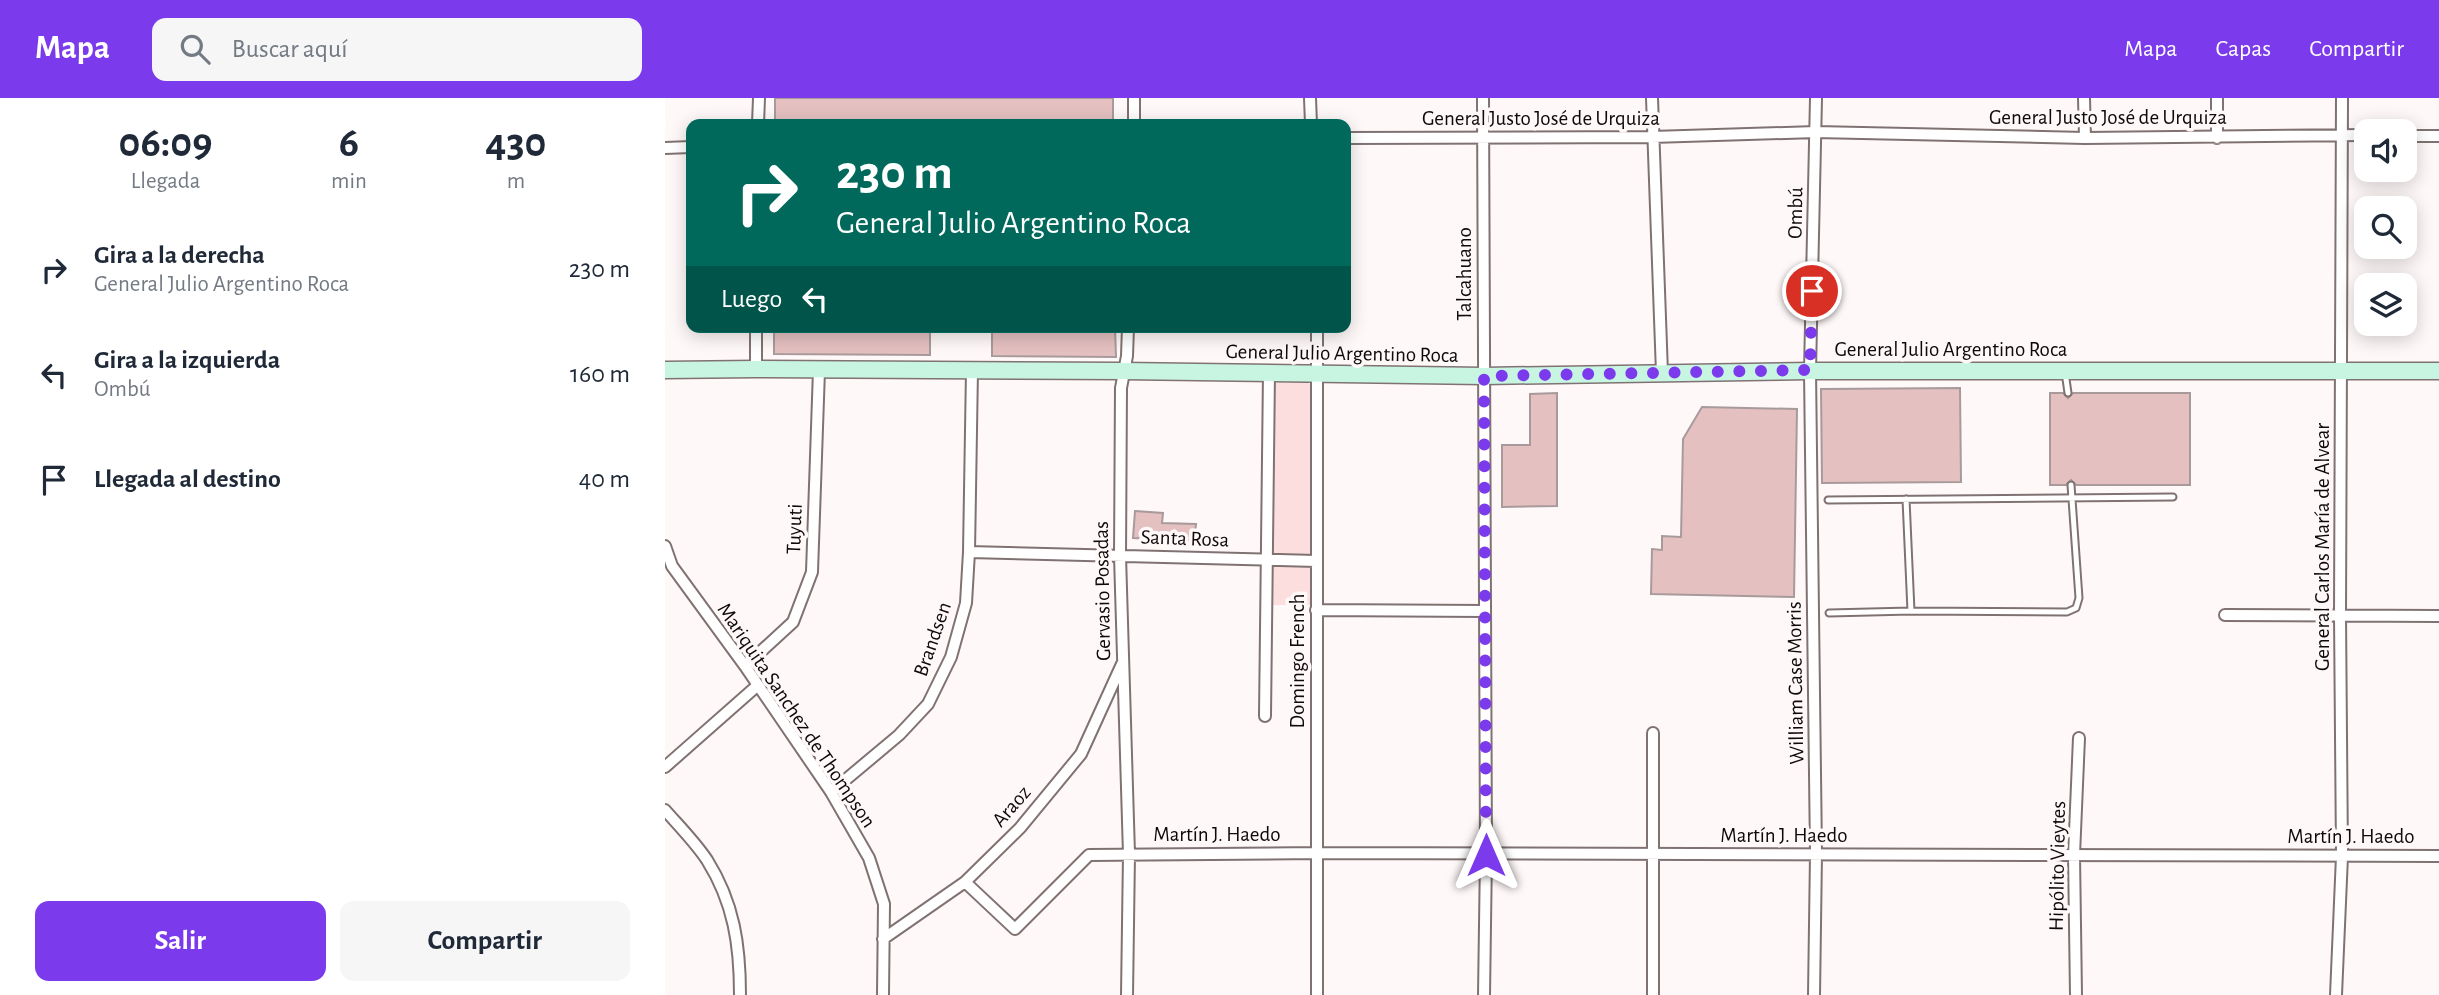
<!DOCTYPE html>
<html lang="es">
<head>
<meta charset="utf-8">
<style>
	:root { --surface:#fff; --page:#f6f6f7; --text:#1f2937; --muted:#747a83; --accent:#7c3aed }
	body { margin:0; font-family:"Alegreya Sans",sans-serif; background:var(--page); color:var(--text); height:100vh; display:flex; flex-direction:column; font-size:26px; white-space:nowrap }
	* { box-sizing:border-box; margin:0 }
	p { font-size:23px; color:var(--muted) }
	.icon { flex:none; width:38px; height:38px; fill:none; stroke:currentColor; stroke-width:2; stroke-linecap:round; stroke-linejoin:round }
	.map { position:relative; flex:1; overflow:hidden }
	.panel { display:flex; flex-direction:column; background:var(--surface); width:665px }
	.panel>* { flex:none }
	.guide { position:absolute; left:21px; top:21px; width:665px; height:214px; border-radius:14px; box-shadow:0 4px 18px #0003; background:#00695c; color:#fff; overflow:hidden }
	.controls { position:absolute; left:1689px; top:21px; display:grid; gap:14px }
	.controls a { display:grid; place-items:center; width:63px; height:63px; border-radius:14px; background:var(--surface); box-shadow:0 4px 18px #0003; font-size:35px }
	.pin { position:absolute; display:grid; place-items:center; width:60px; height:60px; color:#fff; margin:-30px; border:4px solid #fff; border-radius:50%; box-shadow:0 2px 7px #0007 }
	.me { position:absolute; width:77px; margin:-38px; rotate:0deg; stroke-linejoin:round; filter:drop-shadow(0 0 5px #0008) }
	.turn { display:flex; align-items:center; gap:24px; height:147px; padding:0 35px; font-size:32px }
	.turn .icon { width:91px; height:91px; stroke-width:2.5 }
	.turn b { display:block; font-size:49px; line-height:60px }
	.then { display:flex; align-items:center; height:66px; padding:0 35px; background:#0003; gap:14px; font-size:26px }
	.eta { display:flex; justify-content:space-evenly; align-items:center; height:119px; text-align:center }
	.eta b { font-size:42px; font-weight:600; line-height:49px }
	.action { display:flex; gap:14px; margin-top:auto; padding:14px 35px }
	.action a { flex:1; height:80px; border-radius:14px; background:var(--accent); color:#fff; font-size:28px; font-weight:600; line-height:80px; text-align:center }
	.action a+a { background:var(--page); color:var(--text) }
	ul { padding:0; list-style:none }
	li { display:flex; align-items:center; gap:21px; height:105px; padding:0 35px }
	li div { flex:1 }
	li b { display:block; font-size:26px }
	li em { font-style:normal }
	header { display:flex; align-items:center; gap:42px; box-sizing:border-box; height:98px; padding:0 35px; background:var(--accent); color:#fff }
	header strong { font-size:33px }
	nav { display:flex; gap:38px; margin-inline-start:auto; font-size:24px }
	.search { width:490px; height:63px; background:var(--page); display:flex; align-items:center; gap:18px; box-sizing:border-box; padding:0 24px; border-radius:14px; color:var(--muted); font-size:26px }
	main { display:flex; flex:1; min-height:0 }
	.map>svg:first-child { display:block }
	.green { fill:#fcdedf }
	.building { fill:#e5c0c1; stroke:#a89a9a; stroke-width:2 }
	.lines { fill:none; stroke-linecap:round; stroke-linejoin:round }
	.lane-casing { stroke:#807272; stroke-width:9 }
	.street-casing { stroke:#807272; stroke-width:14 }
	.secondary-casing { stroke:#807272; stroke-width:19 }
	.lane { stroke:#fff; stroke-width:5 }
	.street { stroke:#fff; stroke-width:10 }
	.secondary { stroke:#c8f4e2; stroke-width:16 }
	.route { stroke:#7c3aed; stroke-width:12; stroke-dasharray:0 21.6 }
	.labels { text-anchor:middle; stroke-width:7; stroke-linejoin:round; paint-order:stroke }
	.street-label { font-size:21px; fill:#0f0a0a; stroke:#fff8f8 }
</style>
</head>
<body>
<header>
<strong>Mapa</strong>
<div class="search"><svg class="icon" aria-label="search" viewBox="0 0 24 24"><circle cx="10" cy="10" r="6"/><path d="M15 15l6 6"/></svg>Buscar aquí</div>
<nav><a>Mapa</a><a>Capas</a><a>Compartir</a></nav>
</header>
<main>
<section class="panel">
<div class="eta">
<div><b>06:09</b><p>Llegada</p></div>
<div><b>6</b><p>min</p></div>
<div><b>430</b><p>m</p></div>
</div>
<ul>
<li><svg class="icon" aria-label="right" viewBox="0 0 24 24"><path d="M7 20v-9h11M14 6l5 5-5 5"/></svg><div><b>Gira a la derecha</b><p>General Julio Argentino Roca</p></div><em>230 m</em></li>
<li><svg class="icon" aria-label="left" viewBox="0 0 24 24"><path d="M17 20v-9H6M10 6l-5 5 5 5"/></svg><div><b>Gira a la izquierda</b><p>Ombú</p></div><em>160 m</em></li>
<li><svg class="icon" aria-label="arrive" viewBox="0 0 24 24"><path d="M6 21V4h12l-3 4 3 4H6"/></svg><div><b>Llegada al destino</b></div><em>40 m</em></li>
</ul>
<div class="action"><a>Salir</a><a>Compartir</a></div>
</section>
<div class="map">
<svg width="1774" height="897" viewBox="0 0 1774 897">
	<rect width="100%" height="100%" fill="#fff8f8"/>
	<!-- green -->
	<path class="green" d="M612,285H643L647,288L646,455L643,459L609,458L606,453L607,288Z
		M608,466L643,467L646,471L647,507H605L606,471Z"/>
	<!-- building -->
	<path class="building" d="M110,0H448V26H110Z
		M109,229H265V257L109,256Z
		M327,229H450L451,259L327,258Z
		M1295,290L1296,384L1157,385L1156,291Z
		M892,295V408L837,409V347H865V296Z
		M1385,295H1398L1403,300L1408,295H1525V387H1411L1406,382L1401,387H1385Z
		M1037,309L1132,311L1129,499L986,496L987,451L997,452V438L1016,439L1018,341Z
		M470,413L498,415L497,425L531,426L529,447H488L489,441L468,440Z"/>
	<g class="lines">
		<!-- lane casing -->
		<g class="lane-casing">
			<path id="lane" d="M1400,274L1403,295
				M1241,401L1246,513L1402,514L1411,510L1414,500L1406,387
				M1163,402L1508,399
				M1164,515L1246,513"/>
		</g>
		<!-- street casing -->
		<g class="street-casing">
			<path id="street" d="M469,0V26
				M645,0L646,26
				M818,0L821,757L819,897
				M987,0L997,275
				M1419,0L1420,40
				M1552,0V40
				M93,26L94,0
				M1740,38H1774
				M681,40L987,39L1151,34L1420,40L1701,37
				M0,50L26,49
				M91,271V229
				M0,448L7,468L80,568L166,694L204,760L219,806L218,897
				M304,454L651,463
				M651,512L820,513
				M1560,517L1774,518
				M80,568L128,524L147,474L154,272
				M600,618L604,274
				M988,635V897
				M0,669L93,587
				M166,694L234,637L263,606L286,559L301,505L304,454L307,272
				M0,712C14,728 30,744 42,762C69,805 75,847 75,897
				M300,784L350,831L424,757L651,755L1774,758
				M218,841L300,784L355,730L416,656L457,566
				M462,897L464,756L455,458L456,290L462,258L463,229
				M652,897V229
				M1149,897L1151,756L1145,273L1151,0
				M1411,897L1409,757L1414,640
				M1671,897L1677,758L1675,517L1677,0"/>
		</g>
		<!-- secondary casing -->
		<g class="secondary-casing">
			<path id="secondary" d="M0,272L91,271L458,273L819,278L1145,273H1774"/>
		</g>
		<!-- lane -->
		<use href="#lane" class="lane"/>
		<!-- street -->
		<use href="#street" class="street"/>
		<!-- secondary -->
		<use href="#secondary" class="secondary"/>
	</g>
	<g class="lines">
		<!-- route -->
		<path class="route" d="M821,757L819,278L1145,272L1147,193"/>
	</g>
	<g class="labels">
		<!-- street labels -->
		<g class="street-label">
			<text x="1443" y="26">General Justo José de Urquiza</text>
			<text x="876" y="27">General Justo José de Urquiza</text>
			<text transform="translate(1130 115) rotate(-89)" y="7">Ombú</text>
			<text transform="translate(799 176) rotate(-90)" y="7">Talcahuano</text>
			<text x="1286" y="258">General Julio Argentino Roca</text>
			<text transform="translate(677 255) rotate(1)" y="7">General Julio Argentino Roca</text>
			<text transform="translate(129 431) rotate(-88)" y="7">Tuyuti</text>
			<text transform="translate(520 440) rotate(2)" y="7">Santa Rosa</text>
			<text transform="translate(1657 449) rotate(-90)" y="7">General Carlos María de Alvear</text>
			<text transform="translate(437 493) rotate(-91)" y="7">Gervasio Posadas</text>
			<text transform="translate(267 541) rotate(-71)" y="7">Brandsen</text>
			<text transform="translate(632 563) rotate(-90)" y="7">Domingo French</text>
			<text transform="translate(1130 585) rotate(-91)" y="7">William Case Morris</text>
			<text transform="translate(132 617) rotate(56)" y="7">Mariquita Sanchez de Thompson</text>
			<text transform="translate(346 708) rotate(-49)" y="7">Araoz</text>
			<text x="552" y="743">Martín J. Haedo</text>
			<text x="1119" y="744">Martín J. Haedo</text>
			<text x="1686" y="745">Martín J. Haedo</text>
			<text transform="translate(1392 768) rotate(-89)" y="7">Hipólito Vieytes</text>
		</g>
	</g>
</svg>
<div class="controls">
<a><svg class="icon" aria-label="sound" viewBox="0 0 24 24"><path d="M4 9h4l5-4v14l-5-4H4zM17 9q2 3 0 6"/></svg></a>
<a><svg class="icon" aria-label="search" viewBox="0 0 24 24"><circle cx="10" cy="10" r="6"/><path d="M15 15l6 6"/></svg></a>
<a><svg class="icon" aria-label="layers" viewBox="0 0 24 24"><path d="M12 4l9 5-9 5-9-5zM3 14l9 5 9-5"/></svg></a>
</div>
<div class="pin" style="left:1147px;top:193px;background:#d93025"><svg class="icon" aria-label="arrive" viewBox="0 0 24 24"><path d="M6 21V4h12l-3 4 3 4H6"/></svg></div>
<svg class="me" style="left:821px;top:757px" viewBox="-20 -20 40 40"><path d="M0-17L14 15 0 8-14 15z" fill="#7c3aed" stroke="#fff" stroke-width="4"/></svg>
<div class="guide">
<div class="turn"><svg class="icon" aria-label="right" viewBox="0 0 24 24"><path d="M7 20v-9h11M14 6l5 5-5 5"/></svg><div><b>230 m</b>General Julio Argentino Roca</div></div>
<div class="then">Luego<svg class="icon" aria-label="left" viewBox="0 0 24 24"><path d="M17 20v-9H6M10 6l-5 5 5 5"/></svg></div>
</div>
</div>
</main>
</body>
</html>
